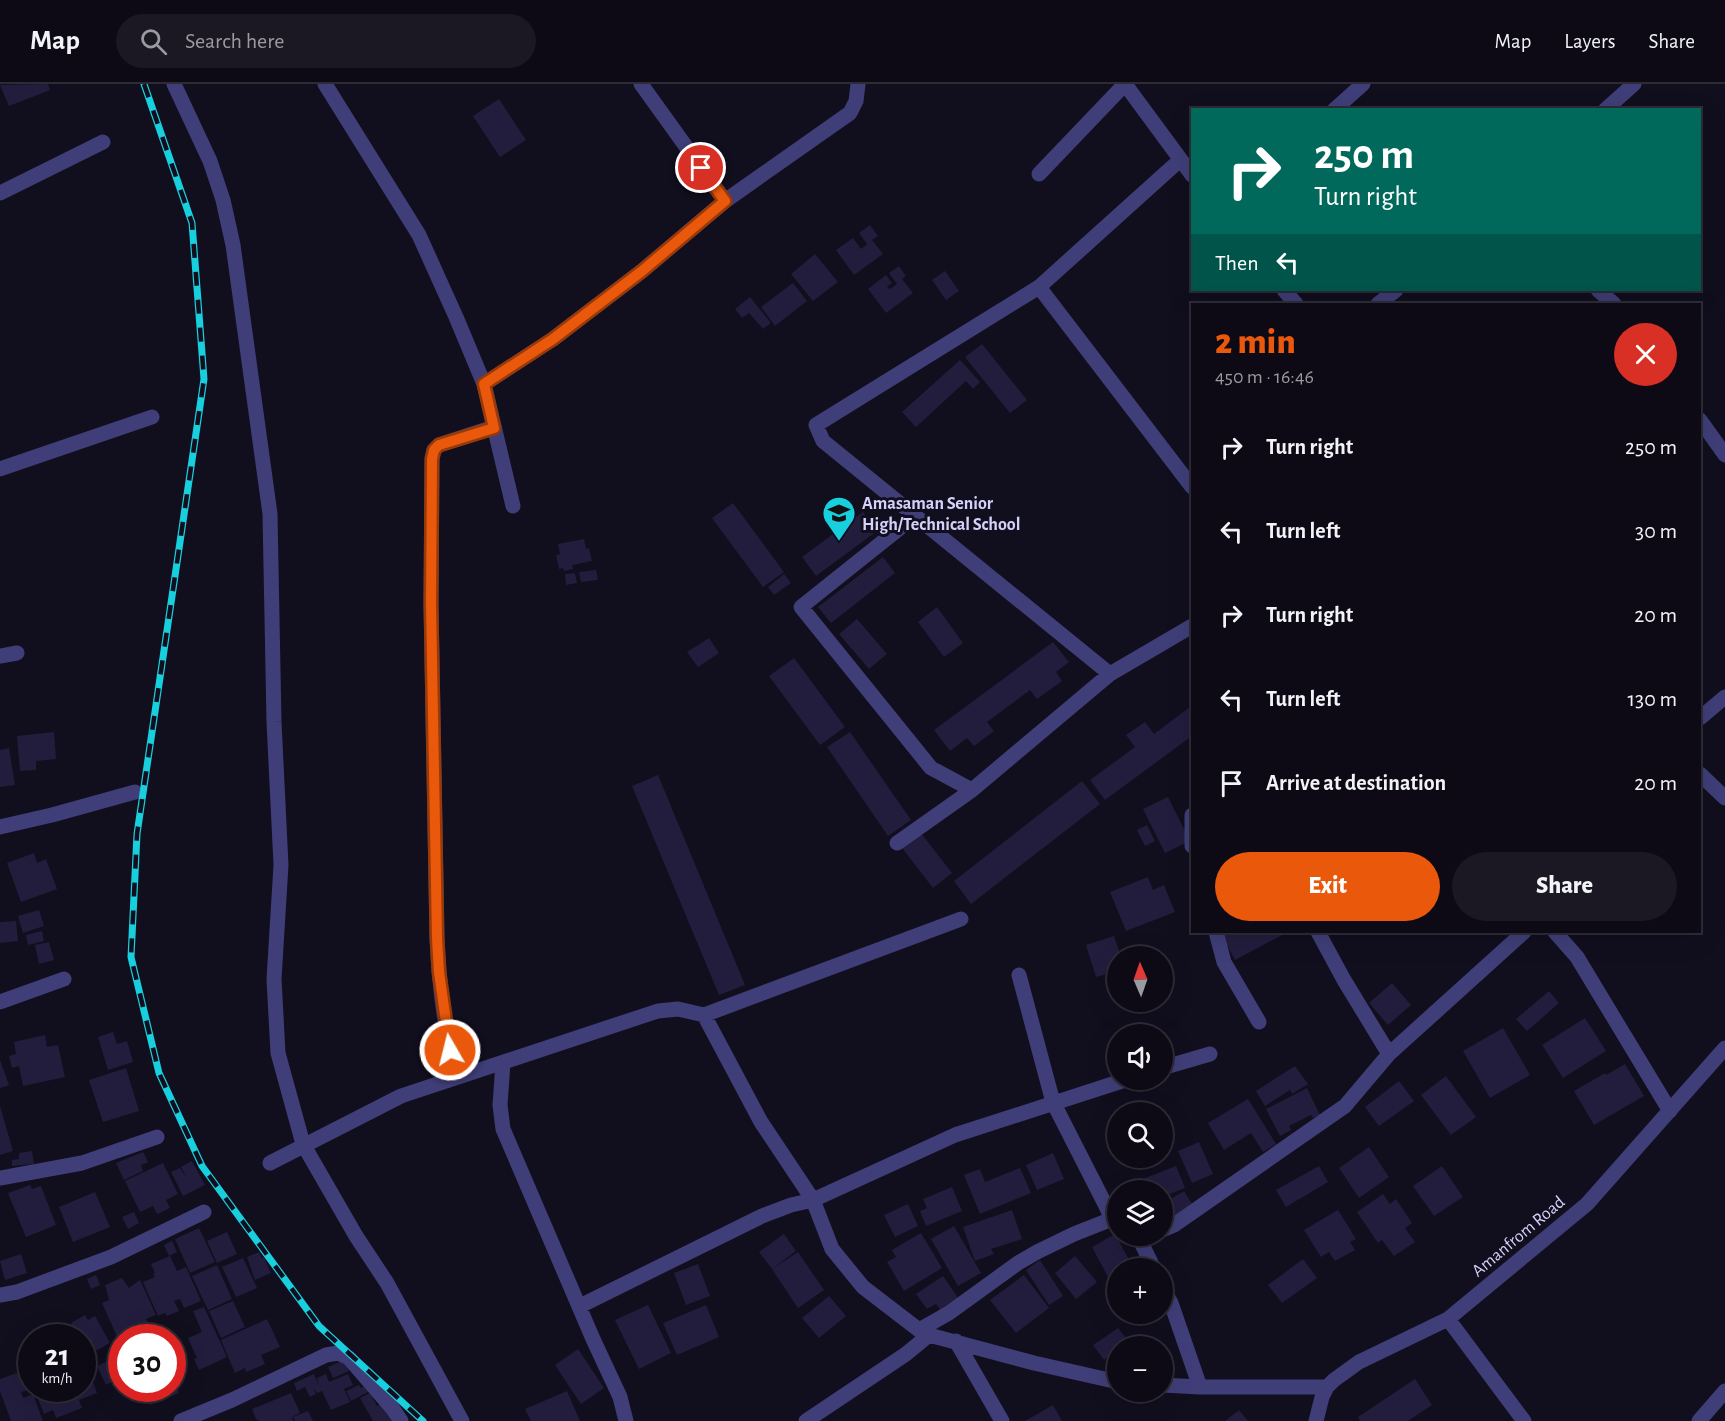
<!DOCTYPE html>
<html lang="en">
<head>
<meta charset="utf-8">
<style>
	:root { --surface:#0d0a16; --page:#1b1823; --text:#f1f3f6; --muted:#9a9aa1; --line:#2d2b35; --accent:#ea580c }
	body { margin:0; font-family:"Alegreya Sans",sans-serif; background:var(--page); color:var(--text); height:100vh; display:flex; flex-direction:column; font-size:22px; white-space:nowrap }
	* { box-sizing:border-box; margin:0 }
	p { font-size:20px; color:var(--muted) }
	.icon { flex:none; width:33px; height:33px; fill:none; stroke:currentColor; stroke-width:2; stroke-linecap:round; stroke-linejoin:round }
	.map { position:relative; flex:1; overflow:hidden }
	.side { position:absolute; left:1191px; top:219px; width:510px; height:630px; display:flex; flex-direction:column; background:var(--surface); border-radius:0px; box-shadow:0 6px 24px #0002,0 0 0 2px var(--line) }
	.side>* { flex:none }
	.guide { position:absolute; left:1191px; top:24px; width:510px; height:183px; border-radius:0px; box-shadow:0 6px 24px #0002,0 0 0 2px var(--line); background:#00695c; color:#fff; overflow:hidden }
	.needle { width:39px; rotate:358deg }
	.controls { position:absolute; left:1107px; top:862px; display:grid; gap:12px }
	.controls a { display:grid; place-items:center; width:66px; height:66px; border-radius:50%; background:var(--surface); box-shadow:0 6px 24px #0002,0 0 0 2px var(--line); font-size:30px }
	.speed { position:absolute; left:18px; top:1240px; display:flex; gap:12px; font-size:30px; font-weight:700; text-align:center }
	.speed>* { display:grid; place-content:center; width:78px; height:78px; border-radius:50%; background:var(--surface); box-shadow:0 6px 24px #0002,0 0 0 2px var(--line); line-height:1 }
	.speed small { font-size:15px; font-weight:400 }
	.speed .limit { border:9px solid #d22; background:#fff; color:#111 }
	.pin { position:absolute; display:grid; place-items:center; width:51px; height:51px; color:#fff; margin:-26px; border:3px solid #fff; border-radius:50%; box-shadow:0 2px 6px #0007 }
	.me { position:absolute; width:66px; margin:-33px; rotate:352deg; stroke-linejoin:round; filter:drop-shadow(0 0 4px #0008) }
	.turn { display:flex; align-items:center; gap:21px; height:126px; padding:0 24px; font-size:27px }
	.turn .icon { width:78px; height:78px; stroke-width:2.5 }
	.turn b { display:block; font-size:42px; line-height:51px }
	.then { display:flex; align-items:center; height:57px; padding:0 24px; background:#0003; gap:12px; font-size:22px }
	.round { display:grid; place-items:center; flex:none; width:63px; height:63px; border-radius:32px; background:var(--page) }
	.summary { display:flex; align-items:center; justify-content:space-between; height:102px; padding:0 24px }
	h1 { font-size:36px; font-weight:800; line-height:45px; color:var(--accent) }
	.cta { display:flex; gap:12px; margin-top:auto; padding:12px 24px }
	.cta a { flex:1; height:69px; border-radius:36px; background:var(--accent); color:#fff; font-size:24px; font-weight:800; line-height:69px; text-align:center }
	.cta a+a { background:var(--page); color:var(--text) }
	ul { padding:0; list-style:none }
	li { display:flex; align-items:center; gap:18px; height:84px; padding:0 24px }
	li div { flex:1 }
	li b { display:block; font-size:22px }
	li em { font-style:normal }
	header { display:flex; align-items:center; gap:36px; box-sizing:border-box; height:84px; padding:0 30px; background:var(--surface); border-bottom:2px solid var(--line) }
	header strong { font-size:28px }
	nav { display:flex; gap:33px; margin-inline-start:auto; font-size:21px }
	.search { width:420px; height:54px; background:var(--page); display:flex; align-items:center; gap:15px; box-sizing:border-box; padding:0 21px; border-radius:33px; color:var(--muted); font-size:22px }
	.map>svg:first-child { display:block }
	.building { fill:#221d3d }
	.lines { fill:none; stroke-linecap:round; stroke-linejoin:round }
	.minor { stroke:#3f3e78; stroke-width:15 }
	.rail-casing { stroke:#18cfde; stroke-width:7 }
	.rail { stroke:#110e1e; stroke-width:4.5; stroke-dasharray:14; stroke-linecap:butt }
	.route-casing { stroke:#983908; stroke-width:15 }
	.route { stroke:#ea580c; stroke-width:10 }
	.labels { text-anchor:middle; stroke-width:6; stroke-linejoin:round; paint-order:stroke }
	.poi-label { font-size:18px; font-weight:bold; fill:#d4d1fa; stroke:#110e1e; text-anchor:start }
	.street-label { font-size:18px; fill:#d4d1fa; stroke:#110e1e }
</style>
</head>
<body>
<header>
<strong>Map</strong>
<div class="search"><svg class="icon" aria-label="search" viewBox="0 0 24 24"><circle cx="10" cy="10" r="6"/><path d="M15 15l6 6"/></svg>Search here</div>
<nav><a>Map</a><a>Layers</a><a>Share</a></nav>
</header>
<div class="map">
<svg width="1725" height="1337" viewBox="0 0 1725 1337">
	<rect width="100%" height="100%" fill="#110e1e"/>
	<!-- building -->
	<path class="building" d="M48,0L50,6L9,22L0,1Z
		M499,15L526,56L500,73L473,32Z
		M870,141L878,152L872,156L883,170L854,191L836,166L853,154L861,165L867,160L859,149Z
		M815,170L838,198L813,217L791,190Z
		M899,182L906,192L902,195L913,209L886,229L868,205L886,191L892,199L887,203L890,205L897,200L889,189Z
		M945,187L959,207L946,216L932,196Z
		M793,199L807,217L775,242L761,223Z
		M750,213L771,239L763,245L749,229L742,234L735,225Z
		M982,260L1027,316L1010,329L965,273Z
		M960,276L980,298L973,305L966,297L916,343L902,328Z
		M733,419L784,488L763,503L712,434Z
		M863,428L877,447L816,492L802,473Z
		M584,455L586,465L589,464L592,477L572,481L573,485L564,487L563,484L559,485L556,471L560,470L558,460Z
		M883,473L895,489L831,539L818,523Z
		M596,486L598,496L581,498L579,488Z
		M575,489L577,499L566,501L565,490Z
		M784,490L791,499L774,511L768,503Z
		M937,523L963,559L944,573L918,538Z
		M857,535L887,570L869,585L839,550Z
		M709,554L719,569L698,583L687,568Z
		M1053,558L1069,578L1056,588L1062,597L1037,615L1030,606L987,638L994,647L974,662L967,654L950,667L934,646Z
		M794,574L845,643L820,661L769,592Z
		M1190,623L1192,626V652L1105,716L1090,696L1135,663L1126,651L1145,638L1154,650Z
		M54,648L56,675L36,677V686L20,687L17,652Z
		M850,648L911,736L888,752L827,663Z
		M9,664L15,701L0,703V666Z
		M658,691L745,901L719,911L632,702Z
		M1082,697L1100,720L971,820L954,797Z
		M1168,713L1190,757L1165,769L1143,725Z
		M1147,741L1155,757L1145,762L1137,746Z
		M921,749L952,789L933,804L902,764Z
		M34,769L37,779L46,775L57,805L21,818L7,779Z
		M1148,793L1153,806L1164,801L1175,828L1126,847L1110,808Z
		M39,826L44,842L23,849L18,832Z
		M16,837L18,857L0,859V838Z
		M42,847L44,857L28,861L26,851Z
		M1220,848H1281L1282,851L1235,876Z
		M1114,852L1121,873H1118V887L1096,893L1086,861Z
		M49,858L54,876L39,880L35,861Z
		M1392,899L1411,921L1388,941L1369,919Z
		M1549,907L1559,919L1527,947L1516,935Z
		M1585,934L1606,967L1563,994L1542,961Z
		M1503,944L1530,991L1490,1014L1463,967Z
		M113,948L117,960L127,957L133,978L108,986L98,953Z
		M45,951L47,963L58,961L65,993L23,1002L19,982L12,984L9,972L16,970L14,958Z
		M0,976L9,1001L0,1004Z
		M1625,980L1644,1012L1594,1041L1574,1007L1605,989L1606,991Z
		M1295,982L1308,1000L1292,1010L1290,1006L1265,1022L1256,1007Z
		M126,984L139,1027L103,1038L89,996Z
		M1446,992L1476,1033L1451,1051L1421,1011Z
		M1399,997L1414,1017L1379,1042L1365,1023Z
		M1307,1004L1320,1031L1313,1034L1311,1031L1289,1042L1291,1046L1280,1052L1266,1025Z
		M1248,1015L1276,1060L1263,1068L1251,1049L1224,1066L1208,1039Z
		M0,1022L13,1067L0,1071Z
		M1199,1058L1213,1090L1192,1099L1178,1067Z
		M1369,1063L1389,1093L1359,1114L1339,1084Z
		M32,1067L34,1080L12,1082V1076L19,1075V1069Z
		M143,1068L148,1078L141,1081L143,1087L124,1096L116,1079Z
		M1053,1069L1064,1095L1037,1106L1026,1081Z
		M192,1077L205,1101L183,1112L171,1088L180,1084L187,1095L181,1083Z
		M163,1079L178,1110L166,1116L170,1124L157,1130L153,1122L140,1128L125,1097Z
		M1176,1082L1185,1104L1162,1113V1107H1147L1143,1095Z
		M1319,1082L1328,1098L1286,1123L1276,1106Z
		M1442,1082L1463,1113L1434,1132L1413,1102Z
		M1020,1084L1031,1109L980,1130L964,1091L980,1085L985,1098Z
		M30,1101L32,1105L41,1102L56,1141L26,1153L8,1109Z
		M952,1103L962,1127L926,1142L920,1127L927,1124L923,1115Z
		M1184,1107L1194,1123L1176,1134L1166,1118Z
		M95,1108L110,1143L73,1158L59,1123Z
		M1383,1110L1390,1120L1396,1115L1412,1139L1405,1144L1415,1158L1394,1172L1382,1156L1378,1159L1357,1128Z
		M908,1120L918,1142L895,1153L884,1131Z
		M1012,1126L1022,1155L991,1165L994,1170L975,1177L963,1143Z
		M1338,1126L1356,1155L1350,1158L1355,1166L1335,1177L1329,1168L1321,1173L1304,1146Z
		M134,1128L139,1139L128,1145L122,1133Z
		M954,1142L981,1189L958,1202L931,1155Z
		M199,1144L215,1178L190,1189L175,1155Z
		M227,1148L237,1170L217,1179L207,1157Z
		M921,1149L942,1184L904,1207L887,1178L896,1173L892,1166Z
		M784,1150L796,1167L772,1185L759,1168Z
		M1115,1150L1132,1181L1124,1185H1118V1188L1108,1193L1092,1163Z
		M172,1157L177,1168L169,1172L164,1161Z
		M259,1168L262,1174L264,1173L271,1189L255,1196L247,1173Z
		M798,1168L824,1206L798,1224L772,1185Z
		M21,1170L27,1189L5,1196L0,1177Z
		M170,1172L177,1187L186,1183L201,1217L184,1224L180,1215L174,1217L179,1227L167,1232L165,1229L158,1232L143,1198L155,1193L153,1190L155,1189L151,1180Z
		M1075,1172L1097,1198L1076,1215L1055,1189Z
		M243,1174L257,1204L236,1213L222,1183Z
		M1303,1175L1317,1194L1282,1219L1268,1201Z
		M1040,1176L1063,1212L1049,1221L1026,1186Z
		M698,1180L710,1212L686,1221L674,1189Z
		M217,1181L232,1215L208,1226L192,1192Z
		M96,1191L100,1201L91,1205L87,1195Z
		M1024,1191L1049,1224L1016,1249L990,1216Z
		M943,1192L959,1215L941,1227L936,1220L927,1225L916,1210Z
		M1118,1193V1216L1109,1197Z
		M122,1194L129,1204L140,1196L156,1231L146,1235L149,1240L140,1244L138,1239L133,1241L135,1247L118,1255L102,1219L109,1216L105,1201Z
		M829,1212L846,1232L819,1254L802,1234Z
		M233,1217L245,1243L221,1254L209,1227Z
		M648,1221L671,1269L639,1285L615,1236Z
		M706,1221L719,1253L677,1271L663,1239Z
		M204,1223L227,1273L199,1286L194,1275L197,1274L188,1254L202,1248L193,1227Z
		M85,1231L88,1236L95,1232L110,1259L88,1271L82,1261V1254H79L71,1239Z
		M267,1235L280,1263L261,1271L265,1280L246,1288L245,1284L235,1289L221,1256Z
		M1118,1244L1129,1258L1121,1263H1118V1266L1104,1276L1093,1261Z
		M578,1265L604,1304L581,1320L555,1281Z
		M83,1271L97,1309L79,1316L82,1324L56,1334L53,1326L44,1330L34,1305H82Z
		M116,1273L122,1285V1302L117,1304L114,1297L106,1301L97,1282Z
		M344,1276L349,1287L333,1294L328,1283Z
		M172,1279L176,1281L184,1299L176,1302L179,1309L150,1321L143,1305H172Z
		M22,1287L29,1306L21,1308L23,1314L33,1310L43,1337H11L0,1307V1295Z
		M314,1290L319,1302L317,1294L326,1290L329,1298L348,1290L353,1301L344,1305L350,1318L331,1326L322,1307L317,1309L313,1304L316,1310L310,1313L305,1303L297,1307L294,1299Z
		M1415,1295L1432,1321L1408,1337H1360L1358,1333Z
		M359,1301L361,1304L365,1301L368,1308L351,1317L346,1307Z
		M567,1307L580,1337H531L525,1325Z
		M291,1309L300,1329L292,1333L293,1337H259L256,1335L252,1325Z
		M370,1309L377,1322L385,1318L393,1337H373L360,1314Z
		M1053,1321L1062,1337H1025Z
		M1239,1326L1248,1337H1225Z
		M308,1327L313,1337H295L293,1333Z"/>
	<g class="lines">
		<!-- minor -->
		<path class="minor" d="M174,0L210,77L223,116L233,161L270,430L274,638L281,781L274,895L278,969L303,1060L356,1152L387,1199L462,1337
			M325,0L419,151L456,233L484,300L553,255L642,187L725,117L850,29L856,17L858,0
			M641,0L725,117
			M1125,0L1192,91
			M1334,26L1363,0
			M1605,26L1634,0
			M1039,90L1125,0
			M0,109L103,58
			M1039,203L1192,403
			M1284,206L1296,220
			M1598,206L1614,220
			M1378,220L1396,206
			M484,300L513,422
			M1700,336L1725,371
			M0,385L152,333
			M915,432L801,523L931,684L972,706
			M0,572L17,569
			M1110,590L823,357L816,341L1039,203L1180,76
			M1700,634L1725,613
			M1700,690L1725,714
			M1192,731V762
			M0,743L52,731L135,708
			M897,759L972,706L1110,590L1192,542
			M1216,848L1224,878L1259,938
			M1318,848L1344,896L1389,970
			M1555,848L1577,873L1670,1027
			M1019,891L1053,1018L1106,1122L1112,1135L1118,1138
			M0,918L64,895
			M704,931L761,1038L813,1116L832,1165L863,1203L919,1246L929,1251
			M503,979L500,1021L503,1045L593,1255L620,1313L626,1337
			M1162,984L1210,970
			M458,992C444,948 439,901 437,854L431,520L432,375L434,366L439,361L494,343
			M270,1079L401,1012L658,927L678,925L704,931L961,835
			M0,1094L82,1079L157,1053
			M1162,1146L1174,1141L1345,1022L1389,970L1524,848
			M1138,1152L1154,1185
			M1162,1202L1171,1219L1200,1303
			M0,1211L17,1208L111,1173L204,1128
			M580,1222L762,1132L791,1121L813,1116L955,1051L1125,996
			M1448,1235L1524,1337
			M919,1246L949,1229L1018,1179L1037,1168L1074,1150L1112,1135
			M956,1257L1002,1337
			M1162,1301L1200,1303H1327
			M181,1337L232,1316L326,1271L338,1269L349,1274L393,1325L401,1337
			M806,1337L906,1270L929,1251L1034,1279L1118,1298
			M1316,1337L1322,1313L1327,1303L1334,1296L1359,1278L1448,1235L1587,1120L1725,964
			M1699,1337L1725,1307"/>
		<!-- rail casing -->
		<g class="rail-casing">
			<path id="rail" d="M144,0L192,139L204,295L137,750L131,873L159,989L202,1082L319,1242L423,1337"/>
		</g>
		<!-- rail -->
		<use href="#rail" class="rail"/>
	</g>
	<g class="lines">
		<!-- route casing -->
		<g class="route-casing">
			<path id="route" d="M450,966L439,888L437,854L431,520L432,375L434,366L439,361L494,344L484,300L553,255L642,187L725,117L701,84"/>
		</g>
		<!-- route -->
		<use href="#route" class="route"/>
	</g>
	<!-- icons -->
	<defs>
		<g id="school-pin" transform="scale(1.725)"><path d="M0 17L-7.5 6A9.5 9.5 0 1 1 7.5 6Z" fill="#18cfde" stroke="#110e1e"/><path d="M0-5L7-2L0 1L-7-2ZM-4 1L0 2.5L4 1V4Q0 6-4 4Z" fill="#111"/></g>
	</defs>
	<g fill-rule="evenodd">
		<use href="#school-pin" x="839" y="429"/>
	</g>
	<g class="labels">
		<!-- poi labels -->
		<g class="poi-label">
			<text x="862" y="425">Amasaman Senior<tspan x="862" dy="21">High/Technical School</tspan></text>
		</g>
		<!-- street labels -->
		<g class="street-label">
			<text transform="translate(1518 1152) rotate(-40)" y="6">Amanfrom Road</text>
		</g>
	</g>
</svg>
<div class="controls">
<a><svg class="needle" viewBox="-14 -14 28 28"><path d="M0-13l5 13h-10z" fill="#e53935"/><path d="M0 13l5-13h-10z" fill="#9a9aa1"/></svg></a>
<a><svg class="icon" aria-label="sound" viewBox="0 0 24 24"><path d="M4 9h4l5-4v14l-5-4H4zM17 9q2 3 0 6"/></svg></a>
<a><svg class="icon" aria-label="search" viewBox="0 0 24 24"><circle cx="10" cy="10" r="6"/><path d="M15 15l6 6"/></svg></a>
<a><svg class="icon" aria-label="layers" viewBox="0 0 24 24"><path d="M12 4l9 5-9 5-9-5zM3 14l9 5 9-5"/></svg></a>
<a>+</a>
<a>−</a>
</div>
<div class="speed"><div>21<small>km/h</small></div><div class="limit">30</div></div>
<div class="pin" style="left:701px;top:84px;background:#d93025"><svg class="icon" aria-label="arrive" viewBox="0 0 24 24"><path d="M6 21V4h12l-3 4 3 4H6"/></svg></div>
<svg class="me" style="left:450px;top:966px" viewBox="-20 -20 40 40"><circle r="17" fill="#ea580c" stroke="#fff" stroke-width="3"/><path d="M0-11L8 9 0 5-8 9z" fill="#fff"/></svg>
<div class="guide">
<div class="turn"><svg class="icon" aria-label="right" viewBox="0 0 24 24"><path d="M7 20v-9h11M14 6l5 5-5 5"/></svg><div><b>250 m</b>Turn right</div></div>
<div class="then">Then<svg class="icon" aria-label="left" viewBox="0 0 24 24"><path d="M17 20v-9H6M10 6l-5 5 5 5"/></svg></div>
</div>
<section class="side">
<div class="summary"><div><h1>2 min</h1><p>450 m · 16:46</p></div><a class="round" style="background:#d93025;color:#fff"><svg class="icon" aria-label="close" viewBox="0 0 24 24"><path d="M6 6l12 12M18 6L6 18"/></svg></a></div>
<ul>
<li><svg class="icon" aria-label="right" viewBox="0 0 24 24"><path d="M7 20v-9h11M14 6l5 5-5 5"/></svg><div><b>Turn right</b></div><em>250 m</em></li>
<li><svg class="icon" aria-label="left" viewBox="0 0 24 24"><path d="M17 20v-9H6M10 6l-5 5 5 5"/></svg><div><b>Turn left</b></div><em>30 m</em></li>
<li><svg class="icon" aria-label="right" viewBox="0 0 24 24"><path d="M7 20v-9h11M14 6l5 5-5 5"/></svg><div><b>Turn right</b></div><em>20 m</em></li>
<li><svg class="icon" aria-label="left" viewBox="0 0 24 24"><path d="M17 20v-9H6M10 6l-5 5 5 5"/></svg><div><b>Turn left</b></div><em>130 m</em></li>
<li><svg class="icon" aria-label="arrive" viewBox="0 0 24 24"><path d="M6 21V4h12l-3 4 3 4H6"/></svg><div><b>Arrive at destination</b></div><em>20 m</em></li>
</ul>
<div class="cta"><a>Exit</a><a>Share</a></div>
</section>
</div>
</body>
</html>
